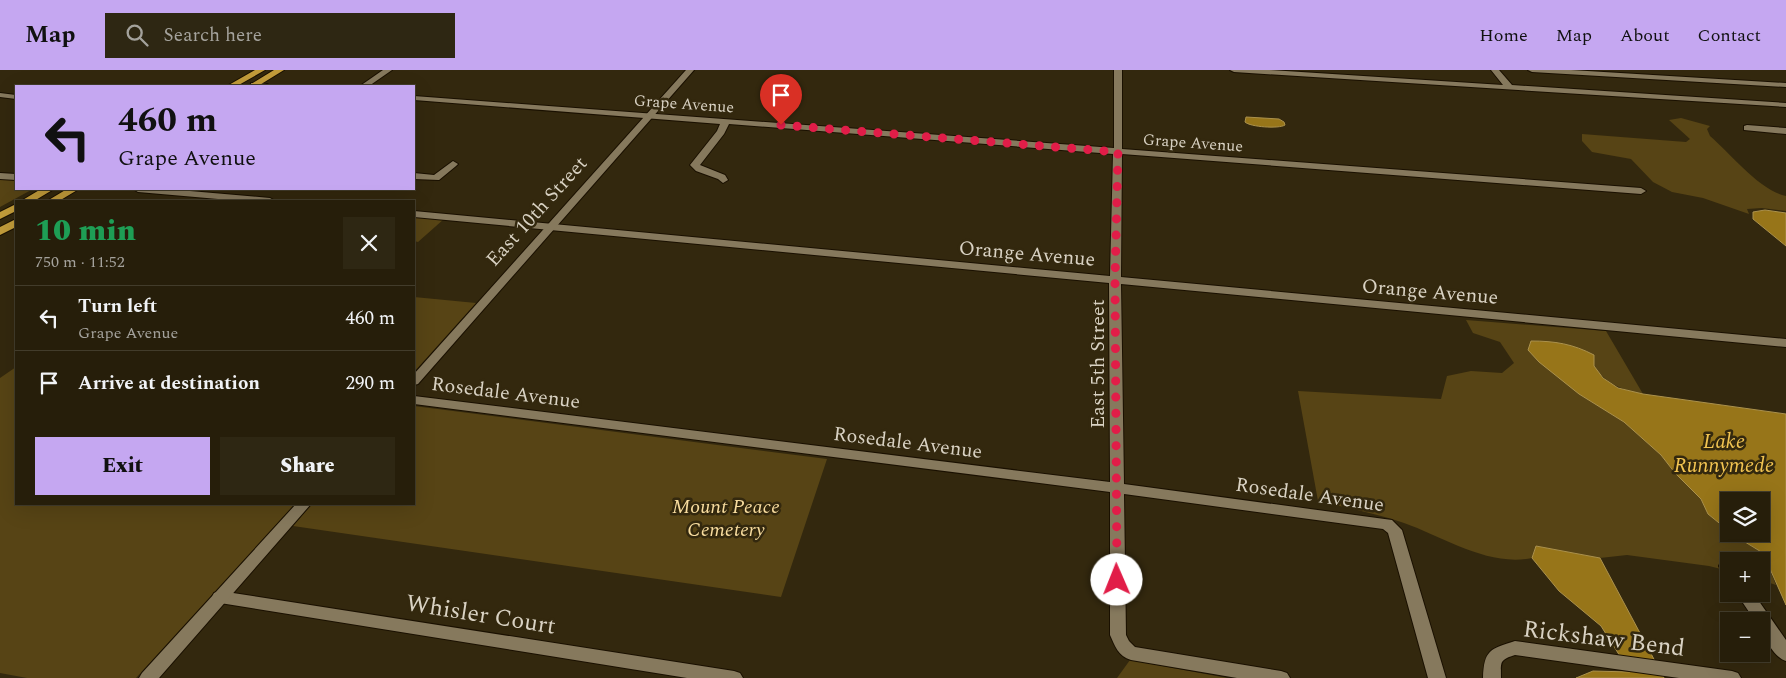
<!DOCTYPE html>
<html lang="en">
<head>
<meta charset="utf-8">
<style>
	:root { --surface:#261e0a; --page:#2e2713; --text:#f1f3f6; --muted:#a4a29c; --line:#423c2b; --accent:#c5a7f1 }
	body { margin:0; font-family:Spectral,serif; background:var(--page); color:var(--text); height:100vh; display:flex; flex-direction:column; font-size:19px; white-space:nowrap }
	* { box-sizing:border-box; margin:0 }
	p { font-size:16px; color:var(--muted) }
	.icon { flex:none; width:28px; height:28px; fill:none; stroke:currentColor; stroke-width:2; stroke-linecap:round; stroke-linejoin:round }
	.map { position:relative; flex:1; overflow:hidden }
	.details { position:absolute; left:15px; top:130px; width:400px; height:305px; display:flex; flex-direction:column; background:var(--surface); border-radius:0px; box-shadow:0 5px 20px #0002,0 0 0 1px var(--line) }
	.details>* { flex:none }
	.guide { position:absolute; left:15px; top:15px; width:400px; height:105px; border-radius:0px; box-shadow:0 5px 20px #0002,0 0 0 1px var(--line); background:#c5a7f1; color:#111; overflow:hidden }
	.controls { position:absolute; left:1720px; top:422px; display:grid; gap:10px }
	.controls a { display:grid; place-items:center; width:50px; height:50px; border-radius:0px; background:var(--surface); box-shadow:0 5px 20px #0002,0 0 0 1px var(--line); font-size:25px }
	.pin { position:absolute; display:grid; place-items:center; width:42px; height:42px; color:#fff; margin:-51px -21px; border-radius:50% 50% 50% 0; rotate:-45deg; box-shadow:0 0 5px #0007 }
	.pin .icon { rotate:45deg }
	.me { position:absolute; width:55px; margin:-28px; rotate:359deg; stroke-linejoin:round; filter:drop-shadow(0 0 4px #0008) }
	.turn { display:flex; align-items:center; gap:18px; height:105px; padding:0 20px; font-size:22px }
	.turn .icon { width:65px; height:65px; stroke-width:2.5 }
	.turn b { display:block; font-size:35px; line-height:42px }
	.round { display:grid; place-items:center; flex:none; width:52px; height:52px; border-radius:0px; background:var(--page) }
	.overview { display:flex; align-items:center; justify-content:space-between; height:85px; padding:0 20px }
	h1 { font-size:30px; font-weight:800; line-height:38px; color:#1e9e55 }
	.action { display:flex; gap:10px; margin-top:auto; padding:10px 20px }
	.action a { flex:1; height:58px; border-radius:0px; background:var(--accent); color:#111; font-size:20px; font-weight:800; line-height:58px; text-align:center }
	.action a+a { background:var(--page); color:var(--text) }
	ul { padding:0; list-style:none }
	li { display:flex; align-items:center; gap:15px; height:65px; padding:0 20px; border-top:1px solid var(--line) }
	li div { flex:1 }
	li b { display:block; font-size:19px }
	li em { font-style:normal }
	header { display:flex; align-items:center; gap:30px; box-sizing:border-box; height:70px; padding:0 25px; background:var(--accent); color:#111 }
	header strong { font-size:24px }
	nav { display:flex; gap:28px; margin-inline-start:auto; font-size:18px }
	.search { width:350px; height:45px; background:var(--page); display:flex; align-items:center; gap:12px; box-sizing:border-box; padding:0 18px; border-radius:0px; color:var(--muted); font-size:19px }
	.map>svg:first-child { display:block }
	.green { fill:#574415 }
	.water { fill:#977519; stroke:#ab914c }
	.lines { fill:none; stroke-linecap:round; stroke-linejoin:round }
	.minor-casing { stroke:#1a1000; stroke-width:2 }
	.tertiary-casing { stroke:#1a1000; stroke-width:2 }
	.trunk-casing { stroke:#1a1000; stroke-width:2 }
	.minor { fill:#86795d; fill-rule:evenodd }
	.tertiary { fill:#86795d; fill-rule:evenodd }
	.trunk { fill:#c29c3a; fill-rule:evenodd }
	.route { stroke:#e11d48; stroke-width:9; stroke-dasharray:0 16.2 }
	.labels { text-anchor:middle; stroke-width:5; stroke-linejoin:round; paint-order:stroke }
	.far-street-label { font-size:16px; fill:#d9d2c3; stroke:#33280e }
	.street-label { font-size:20px; fill:#d9d2c3; stroke:#33280e }
	.park-label { font-size:20px; font-style:italic; fill:#f9dd9f; stroke:#33280e }
	.water-label { font-size:21px; font-style:italic; fill:#f2c451; stroke:#33280e }
	.near-street-label { font-size:24px; fill:#d9d2c3; stroke:#33280e }
</style>
</head>
<body>
<header>
<strong>Map</strong>
<div class="search"><svg class="icon" aria-label="search" viewBox="0 0 24 24"><circle cx="10" cy="10" r="6"/><path d="M15 15l6 6"/></svg>Search here</div>
<nav><a>Home</a><a>Map</a><a>About</a><a>Contact</a></nav>
</header>
<div class="map">
<svg width="1786" height="608" viewBox="0 0 1786 608">
	<rect width="100%" height="100%" fill="#33280e"/>
	<!-- green -->
	<path class="green" d="M1681,48L1710,56L1707,59L1710,66C1731,84 1759,120 1786,126V141L1762,138L1747,139L1749,144L1703,128L1672,122L1653,112L1631,89L1592,82L1582,71V64L1686,72L1690,69L1669,50Z
		M0,110H16V119H33L0,137Z
		M414,146L444,149L418,172L414,171Z
		M414,227L476,233L414,302Z
		M1466,250L1606,261L1643,324C1618,318 1610,316 1593,296L1579,324L1624,352L1661,385L1675,403L1701,429L1708,444L1729,461V464H1732L1763,483L1776,515L1761,510V491H1729V501L1709,496L1627,485L1600,488L1536,476L1532,488C1488,497 1444,467 1404,453C1376,443 1346,438 1318,431L1298,321L1441,329L1447,306L1471,301L1502,303L1514,293L1500,272L1473,263Z
		M16,297V434H295L136,608H27L0,603V308Z
		M414,336L827,389L781,527L293,456L312,434H414Z
		M1130,590L1227,608H1117Z"/>
	<!-- water -->
	<path class="water" d="M1246,47L1279,49L1284,52L1285,55C1279,59 1250,57 1245,52Z
		M1765,140L1786,143V176L1753,149V142Z
		M1531,271C1555,271 1573,274 1594,285V296L1603,308L1618,318L1643,324L1786,344V535L1763,483L1732,464H1761V431H1729V461L1708,444L1701,429L1675,403L1661,385L1624,352L1579,324L1539,292L1528,280Z
		M1536,476L1600,488L1664,608H1576L1593,601L1630,602L1601,556L1559,521L1532,488Z"/>
	<g class="lines">
		<!-- minor casing -->
		<g class="minor-casing">
			<path id="minor" d="M383,0H392L369,16H360Z
				M1114,0H1122V79L1641,118L1646,121L1641,124L1122,84L1121,207L1786,269V277L1121,214L1124,414L1392,450L1402,460L1446,608H1428L1388,463L1383,459L1124,424L1126,565L1129,571L1135,577L1281,601L1287,603L1290,608H1237L1131,590C1118,586 1115,576 1110,565V422L414,334V326L1110,412L1109,213L414,147V141L1110,206L1113,84L729,54L724,64L700,95L725,105L728,110L723,113L718,109L696,101L690,95L717,61L720,54L414,30V26L1114,78Z
				M1230,0H1270L1503,15L1491,0H1499L1512,15L1786,33V37L1234,2Z
				M1528,0H1571L1786,13V17L1532,2Z
				M251,13L267,14L271,16H251Z
				M0,23L16,25V29L0,27Z
				M1747,55L1786,58V64L1744,60V56Z
				M453,91L458,94L456,96L439,110L414,109V103L434,105Z
				M0,103L16,104V110L0,109Z
				M133,119H167L270,128L275,131H241L138,122Z
				M1727,490L1731,491H1729V506L1723,504L1719,496L1721,492Z
				M220,521L734,601L740,603L743,608H687L220,533L214,531L212,527L214,523Z
				M1737,524H1754L1786,570V591C1773,587 1761,564 1761,551H1755Z
				M1515,571L1732,601L1738,603L1741,608H1679L1515,585C1499,590 1501,592 1501,608H1483C1484,580 1490,579 1515,571Z"/>
		</g>
		<!-- tertiary casing -->
		<g class="tertiary-casing">
			<path id="tertiary" d="M686,0H694L418,314L414,315V304Z
				M296,434H311L159,608H139L142,603Z"/>
		</g>
		<!-- trunk casing -->
		<g class="trunk-casing">
			<path id="trunk" d="M255,0H265L237,16H227Z
				M274,0H284L258,16H248Z
				M41,119H54L34,131H21Z
				M67,119H79L59,131H47Z
				M16,134V141L0,149V142Z
				M16,149V157L0,165V157Z"/>
		</g>
		<!-- minor -->
		<use href="#minor" class="minor"/>
		<!-- tertiary -->
		<use href="#tertiary" class="tertiary"/>
		<!-- trunk -->
		<use href="#trunk" class="trunk"/>
	</g>
	<g class="lines">
		<!-- route -->
		<path class="route" d="M781,55L1118,82L1115,210L1117,510"/>
	</g>
	<g class="labels">
		<!-- far-street labels -->
		<g class="far-street-label">
			<text transform="translate(684 33) rotate(4)" y="6">Grape Avenue</text>
			<text transform="translate(1193 72) rotate(4)" y="6">Grape Avenue</text>
		</g>
		<!-- street labels -->
		<g class="street-label">
			<text transform="translate(536 141) rotate(-48)" y="7">East 10th Street</text>
			<text transform="translate(1027 183) rotate(5)" y="7">Orange Avenue</text>
			<text transform="translate(1430 221) rotate(5)" y="7">Orange Avenue</text>
			<text transform="translate(1097 294) rotate(-90)" y="7">East 5th Street</text>
			<text transform="translate(506 322) rotate(7)" y="7">Rosedale Avenue</text>
			<text transform="translate(908 372) rotate(7)" y="7">Rosedale Avenue</text>
			<text transform="translate(1310 424) rotate(8)" y="7">Rosedale Avenue</text>
		</g>
		<!-- park labels -->
		<g class="park-label">
			<text x="726" y="443">Mount Peace<tspan x="726" dy="23">Cemetery</tspan></text>
		</g>
		<!-- water labels -->
		<g class="water-label">
			<text x="1724" y="378">Lake<tspan x="1724" dy="24">Runnymede</tspan></text>
		</g>
		<!-- near-street labels -->
		<g class="near-street-label">
			<text transform="translate(481 544) rotate(9)" y="8">Whisler Court</text>
			<text transform="translate(1604 568) rotate(7)" y="8">Rickshaw Bend</text>
		</g>
	</g>
</svg>
<div class="controls">
<a><svg class="icon" aria-label="layers" viewBox="0 0 24 24"><path d="M12 4l9 5-9 5-9-5zM3 14l9 5 9-5"/></svg></a>
<a>+</a>
<a>−</a>
</div>
<div class="pin" style="left:781px;top:55px;background:#d93025"><svg class="icon" aria-label="arrive" viewBox="0 0 24 24"><path d="M6 21V4h12l-3 4 3 4H6"/></svg></div>
<svg class="me" style="left:1117px;top:510px" viewBox="-20 -20 40 40"><circle r="19" fill="#fff"/><path d="M0-13L10 11 0 6-10 11z" fill="#e11d48"/></svg>
<div class="guide">
<div class="turn"><svg class="icon" aria-label="left" viewBox="0 0 24 24"><path d="M17 20v-9H6M10 6l-5 5 5 5"/></svg><div><b>460 m</b>Grape Avenue</div></div>
</div>
<section class="details">
<div class="overview"><div><h1>10 min</h1><p>750 m · 11:52</p></div><a class="round"><svg class="icon" aria-label="close" viewBox="0 0 24 24"><path d="M6 6l12 12M18 6L6 18"/></svg></a></div>
<ul>
<li><svg class="icon" aria-label="left" viewBox="0 0 24 24"><path d="M17 20v-9H6M10 6l-5 5 5 5"/></svg><div><b>Turn left</b><p>Grape Avenue</p></div><em>460 m</em></li>
<li><svg class="icon" aria-label="arrive" viewBox="0 0 24 24"><path d="M6 21V4h12l-3 4 3 4H6"/></svg><div><b>Arrive at destination</b></div><em>290 m</em></li>
</ul>
<div class="action"><a>Exit</a><a>Share</a></div>
</section>
</div>
</body>
</html>
